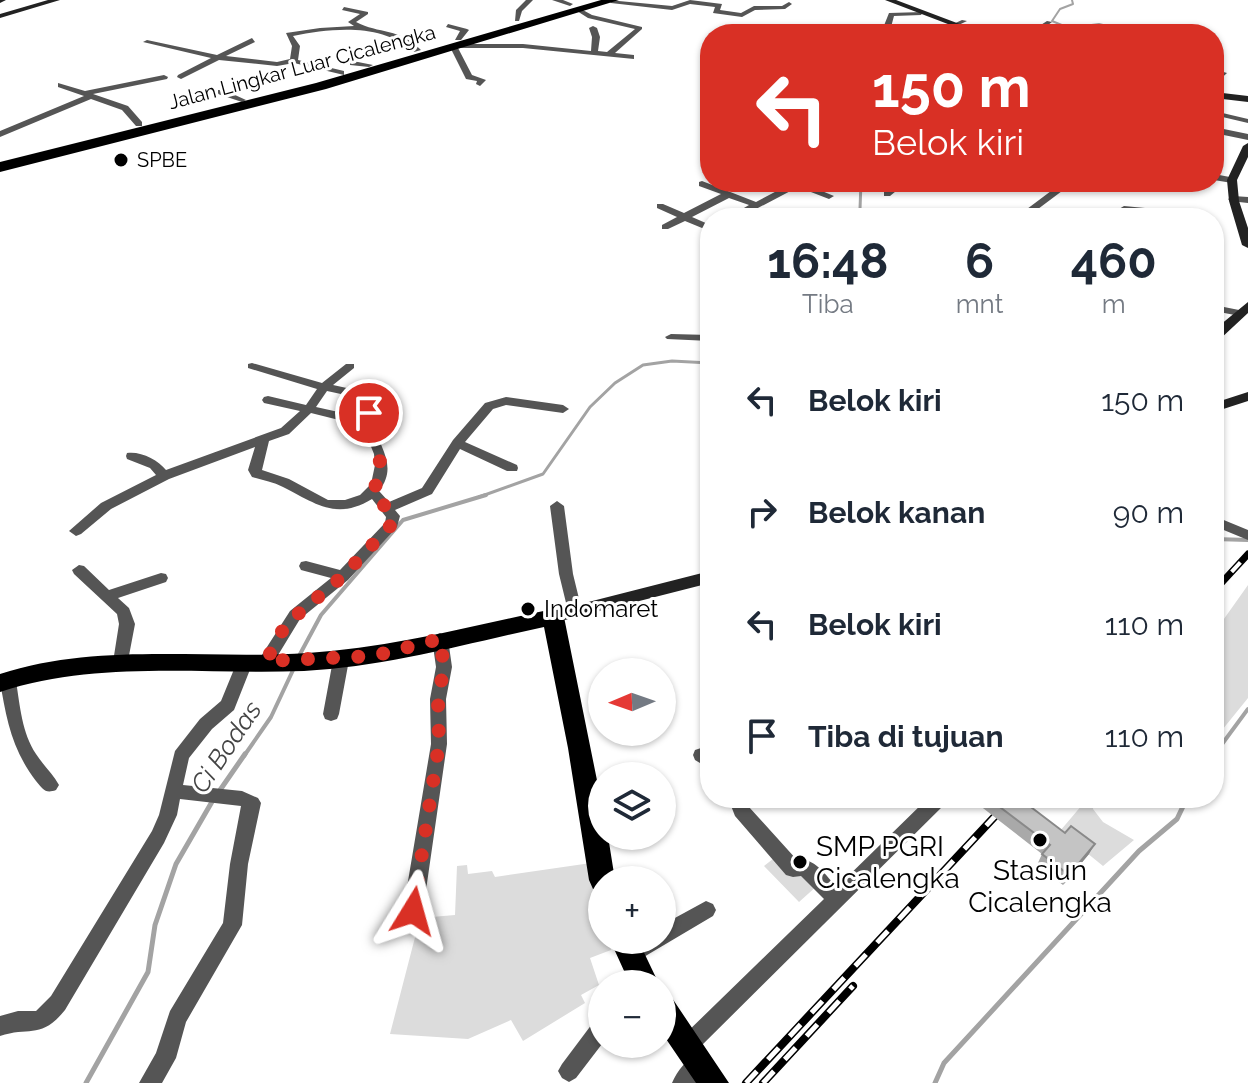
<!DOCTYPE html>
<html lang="id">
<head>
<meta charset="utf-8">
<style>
	:root { --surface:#fff; --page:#f2f2f3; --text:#1f2937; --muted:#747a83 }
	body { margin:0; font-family:Raleway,sans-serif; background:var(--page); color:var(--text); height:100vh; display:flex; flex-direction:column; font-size:30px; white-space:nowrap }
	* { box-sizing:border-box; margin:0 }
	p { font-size:26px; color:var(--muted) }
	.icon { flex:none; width:44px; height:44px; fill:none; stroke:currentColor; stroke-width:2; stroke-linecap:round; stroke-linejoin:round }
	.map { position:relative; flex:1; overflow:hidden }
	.sheet { position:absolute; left:700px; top:208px; width:524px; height:600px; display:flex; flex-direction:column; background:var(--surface); border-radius:32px; box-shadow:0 2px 6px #0004 }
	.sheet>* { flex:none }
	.top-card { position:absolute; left:700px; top:24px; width:524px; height:168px; border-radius:32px; box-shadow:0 2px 6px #0004; background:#d93025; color:#fff; overflow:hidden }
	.needle { width:52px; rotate:268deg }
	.tools { position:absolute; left:588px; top:658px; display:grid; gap:16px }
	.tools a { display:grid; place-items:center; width:88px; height:88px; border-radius:50%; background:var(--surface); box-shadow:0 2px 6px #0004; font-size:40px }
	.pin { position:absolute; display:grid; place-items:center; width:68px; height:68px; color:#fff; margin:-34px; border:4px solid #fff; border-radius:50%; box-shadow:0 2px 8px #0007 }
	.me { position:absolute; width:88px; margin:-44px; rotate:8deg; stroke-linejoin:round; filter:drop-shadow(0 0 6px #0008) }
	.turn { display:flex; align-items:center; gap:28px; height:168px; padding:0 40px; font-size:36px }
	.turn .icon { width:104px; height:104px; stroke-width:2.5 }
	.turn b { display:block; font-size:56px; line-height:68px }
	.eta { display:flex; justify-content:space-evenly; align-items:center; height:136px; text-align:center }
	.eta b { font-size:48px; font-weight:700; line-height:56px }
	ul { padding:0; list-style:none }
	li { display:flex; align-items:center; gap:24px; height:112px; padding:0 40px }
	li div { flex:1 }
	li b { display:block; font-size:30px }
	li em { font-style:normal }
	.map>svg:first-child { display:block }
	.green { fill:#dcdcdc }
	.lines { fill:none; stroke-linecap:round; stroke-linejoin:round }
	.stream-far3 { stroke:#a3a3a3; stroke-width:2 }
	.stream-far2 { stroke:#a3a3a3; stroke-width:3 }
	.stream-far1 { stroke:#a3a3a3; stroke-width:4 }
	.stream { stroke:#a3a3a3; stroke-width:5 }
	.street { fill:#555; fill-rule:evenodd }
	.secondary { fill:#222; fill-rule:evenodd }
	.primary { fill:#000; fill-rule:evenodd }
	.highway { fill:#000; fill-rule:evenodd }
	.rail-far1-casing { stroke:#000; stroke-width:7 }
	.rail-casing { stroke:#000; stroke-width:8 }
	.rail-far1 { stroke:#fff; stroke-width:4; stroke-dasharray:13; stroke-linecap:butt }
	.rail { stroke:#fff; stroke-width:5; stroke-dasharray:16; stroke-linecap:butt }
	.wall { fill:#a9a9a9 }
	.shaded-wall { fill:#898989 }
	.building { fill:#c4c4c4; stroke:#898989; stroke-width:2 }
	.route { stroke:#d93025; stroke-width:14; stroke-dasharray:0 25.2 }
	.poi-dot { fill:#000; stroke:#fff; stroke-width:3 }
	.labels { text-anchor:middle; stroke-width:6; stroke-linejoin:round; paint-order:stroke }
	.far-street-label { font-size:20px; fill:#000; stroke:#fff }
	.far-poi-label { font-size:20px; fill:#000; stroke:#fff; text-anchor:start }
	.poi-label { font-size:24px; fill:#000; stroke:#fff; text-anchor:start }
	.water-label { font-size:26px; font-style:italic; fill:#444; stroke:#fff }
	.near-poi-label { font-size:28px; fill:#000; stroke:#fff; text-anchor:start }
</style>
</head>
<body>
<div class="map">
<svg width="1248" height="1083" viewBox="0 0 1248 1083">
	<rect width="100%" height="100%" fill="#fff"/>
	<!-- green -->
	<path class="green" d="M1248,585V698L1214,740V633Z
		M1088,798H1094L1093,809L1103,822L1134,840L1103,866L1060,831Z
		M783,851L818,885L799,902L764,866Z
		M591,863L602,909V940H609L611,950L590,958L599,985L581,995L585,1003L523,1041L511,1020L468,1039L390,1034L420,918L455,915L457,866L467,865L468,874L492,871L495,877Z"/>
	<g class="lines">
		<!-- stream-far3 -->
		<path class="stream-far3" d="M1072,0L1073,4L1060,9L1052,21L1069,28L1099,24L1139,34"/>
		<!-- stream-far2 -->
		<path class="stream-far2" d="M787,218L834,216L860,209L861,182
			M479,497L543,474L590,407L615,383L643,365L672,361L710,363"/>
		<!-- stream-far1 -->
		<path class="stream-far1" d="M1214,539L1248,540
			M299,656L321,615L403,520L486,495
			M1214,755L1248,709
			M244,756L271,717L294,668"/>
		<!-- stream -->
		<path class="stream" d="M218,793L245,754
			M86,1083L148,972L155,925L176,864L213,800
			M935,1083L944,1063L1139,851L1177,819L1187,798"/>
		<!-- street -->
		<path class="street" d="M526,0H533L522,11L519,21H515L516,10Z
			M552,0H563L573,4L570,6Z
			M608,0L672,6L690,0L722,4L720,10L741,13L754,6H782L789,2L792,4L785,9L755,10L742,17L713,13L715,7L690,4L672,10L611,3Z
			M344,7L368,12V14L356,22C379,34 400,28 421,50L414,52C382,23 333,28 293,36L300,46L298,60L344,71V75L294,63L277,66L219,60L181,79L177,77L178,75L211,58L143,42L147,40L217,55L252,38L255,42L226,56L277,62L290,59L292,46L286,33L320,28L354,26L348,22L360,14L342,10Z
			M577,9H581L592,15L642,27V29L615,53L634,55V59L523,48H458L472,75L486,80L480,86L476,84L477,81L466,79L450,47L457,44H523L591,51L592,37L589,28L593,26L597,28L600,37L598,51L607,52L635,29L588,18L577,11Z
			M923,12L921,15L894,16L891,27L913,34H901L883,28L889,13Z
			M962,20L967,21L942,33L936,32Z
			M1047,21L1052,22L1036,34H1027Z
			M448,24L467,29L469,30L461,40H455L460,31L446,27Z
			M1063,27L1067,29L1064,34H1056Z
			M353,61L373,65L369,67L350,65V61Z
			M1220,71L1227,73L1214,85V78Z
			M164,75L168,77L167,79L93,94L128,106L142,122V126H136L122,110L91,99L0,137V131L84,96L58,87V83L85,91Z
			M218,90H224L246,100L242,102L218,94Z
			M1214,111L1248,119V123L1214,115Z
			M1214,127L1248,134V140L1214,133Z
			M1214,174L1235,178L1237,180L1232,183L1214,180Z
			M702,181L756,202L790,184L787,182H800L834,196L829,199L798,187L739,218H727L749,205L729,198L692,217L708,224V228H702L685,221L668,229H662V225L677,217L657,208V204H663L684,213L721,194L699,186V182Z
			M896,182H907L890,196H884V192Z
			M1063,182H1074L1026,218H1015Z
			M1233,196L1248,197V203L1230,201L1228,199Z
			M1124,206L1145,208L1150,211L1145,214L1128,212L1127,218H1117L1119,209Z
			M1214,305L1244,311L1245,313L1240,316L1214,311Z
			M671,334L710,335V341L667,339L665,337Z
			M252,363L322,383L346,364H354V368L333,385L374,394L376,397C375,405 372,415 374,423C378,447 399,465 379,491L389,502L422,488L453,440L485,403L506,397L563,405L569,409L563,413L506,405L493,409L465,442L517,465L518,468L517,471H507L460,449L432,494L395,510L400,516L397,527L348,580L300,619L272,665L266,667L260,665L258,661L290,611L331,578L301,570L299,566L301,562L306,561L340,570L385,523L386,517L372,499C336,521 315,503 283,487C273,482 262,480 252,477L248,470L255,447L169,479L111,509L81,534L76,536L69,531L101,503L156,475L150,468L127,459L126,456L127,453C141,451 158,460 166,470L281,428L300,411L264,403L262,400L264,397L268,396L306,405L317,389L248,368V364ZM327,391L364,399L361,422L374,454L375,465L371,484L360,495L345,500H328L289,479L262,470L269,441L289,434L311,413L339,420L343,419L345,416L343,413L316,407Z
			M557,501L564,506L573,574L582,611L580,615H570L568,611L559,574L550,506Z
			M1214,516L1248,530V540L1214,526Z
			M79,565L84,566L109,590L161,573L166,574L168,578L166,582L118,598L129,608L135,624L127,666L121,668L115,666L113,662L119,624L117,614L74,574L72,570Z
			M440,633L445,635L448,639L452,667L446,699L447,744L423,911L420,917L413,920L406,917L403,911L431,744L430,699L436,667L432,639L435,635Z
			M341,654L347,656L349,660L339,714L337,719L331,721L325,719L323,714L333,660L335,656Z
			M245,656L251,658L253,662L234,710L212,729L189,758L183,785L242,791L258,798L261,803L248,864L242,925L186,1022L176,1058L162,1083H139L156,1053L170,1011L223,923L230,864L241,806L180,799L177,815L164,843L65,1010C41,1040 30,1026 0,1036V1016L18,1011H36L51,996L152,831L159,815L175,751L200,719L221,701L237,662L239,658Z
			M8,675L14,677L16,681C20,706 22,733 36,754C43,765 53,774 59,785L56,790C45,794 43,789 36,781C12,750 6,718 0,681L2,677Z
			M701,748L710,751V774L704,772L700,763L695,760L693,755L695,750Z
			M728,798H746L749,807L797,860C815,857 825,875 837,887L928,798H949L946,803L695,1052L688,1055L681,1052L678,1045L681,1038L824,899L801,876L793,877L786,875L735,816Z
			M706,901L713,904L716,910L713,916L637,961L630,964L623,961L620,954C627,937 646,940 662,940V925Z
			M602,1017V1044L576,1078L569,1082L562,1078L558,1071L562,1064L595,1020Z
			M700,1052L707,1056L711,1063L697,1083H672C677,1071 688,1057 700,1052Z"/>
		<!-- secondary -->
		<path class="secondary" d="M0,0H6L0,3Z
			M48,0H60L0,18V14Z
			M885,0H896L986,34H974Z
			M1214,92L1248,96V102L1214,98Z
			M1248,143V157L1237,180L1239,201L1248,228V248L1242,245L1229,201L1227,180L1243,146Z
			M1248,302V313L1219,340L1214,341V330Z
			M1248,392V401L1214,412V403Z
			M710,571V583L553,623L547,622L544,617L547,612L553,611Z"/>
		<!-- primary -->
		<path class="primary" d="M553,609L561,611L564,617L602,805V836H608L615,880H602V892L593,889L589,880L568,748L544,627C465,644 385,667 304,671C202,675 98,660 0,692V674C100,642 205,660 308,653C391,648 472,626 553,609Z
			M610,940H638L659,984H630Z
			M662,993L672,998L729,1083H696L662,1033Z"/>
		<!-- highway -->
		<path class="highway" d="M601,0H619L326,89L0,172V162L316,83Z"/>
		<!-- rail-far1 casing -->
		<g class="rail-far1-casing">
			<path id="rail-far1" d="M1214,591L1248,554"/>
		</g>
		<!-- rail casing -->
		<g class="rail-casing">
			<path id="rail" d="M746,1083L1012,798
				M763,1083L853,986"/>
		</g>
		<!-- rail-far1 -->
		<use href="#rail-far1" class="rail-far1"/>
		<!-- rail -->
		<use href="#rail" class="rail"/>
	</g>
	<!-- wall -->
	<path class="wall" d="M970,798H1019L1089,854L1063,885L1037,865L1042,854Z"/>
	<!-- shaded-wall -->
	<path class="shaded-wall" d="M1095,844L1089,854L1063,885L1069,875Z"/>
	<!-- building -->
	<path class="building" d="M1214,539L1220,542L1214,547Z
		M988,798H1019L1065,833L1071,826L1095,844L1069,875L1042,854L1050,845Z"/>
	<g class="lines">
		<!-- route -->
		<path class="route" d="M369,413C361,441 396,459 372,491L393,516L392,524L343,576L286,624L266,661L373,656L440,639L444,667L438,699L439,744L413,911"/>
	</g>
	<!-- markers -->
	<g class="poi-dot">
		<circle cx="121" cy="160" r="8"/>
		<circle cx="528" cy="609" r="8"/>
		<circle cx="1040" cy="840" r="8"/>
		<circle cx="800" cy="862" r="8"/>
	</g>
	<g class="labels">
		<!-- far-street labels -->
		<g class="far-street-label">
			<text transform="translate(302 67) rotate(-15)" y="7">Jalan Lingkar Luar Cicalengka</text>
		</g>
		<!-- far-poi labels -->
		<g class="far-poi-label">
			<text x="137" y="167">SPBE</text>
		</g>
		<!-- poi labels -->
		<g class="poi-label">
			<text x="544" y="617">Indomaret</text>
		</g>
		<!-- water labels -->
		<g class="water-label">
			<text transform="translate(226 747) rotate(-56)" y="9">Ci Bodas</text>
		</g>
		<!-- near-poi labels -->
		<g class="near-poi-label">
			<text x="816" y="856">SMP PGRI<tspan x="816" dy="32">Cicalengka</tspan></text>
			<text x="1040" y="880" text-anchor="middle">Stasiun<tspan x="1040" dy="32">Cicalengka</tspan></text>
		</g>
	</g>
</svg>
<div class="tools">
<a><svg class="needle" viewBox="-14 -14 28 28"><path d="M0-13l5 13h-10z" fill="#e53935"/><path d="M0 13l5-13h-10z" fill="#747a83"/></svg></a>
<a><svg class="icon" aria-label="layers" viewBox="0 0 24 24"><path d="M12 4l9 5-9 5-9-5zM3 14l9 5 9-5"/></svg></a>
<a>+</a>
<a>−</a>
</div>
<div class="pin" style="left:369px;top:413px;background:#d93025"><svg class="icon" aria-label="arrive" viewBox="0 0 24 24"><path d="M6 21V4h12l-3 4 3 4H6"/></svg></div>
<svg class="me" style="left:413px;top:911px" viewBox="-20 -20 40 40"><path d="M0-17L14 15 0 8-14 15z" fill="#d93025" stroke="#fff" stroke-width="4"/></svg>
<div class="top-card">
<div class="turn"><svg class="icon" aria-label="left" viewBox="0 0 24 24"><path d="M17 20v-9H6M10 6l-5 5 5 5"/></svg><div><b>150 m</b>Belok kiri</div></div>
</div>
<section class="sheet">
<div class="eta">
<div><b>16:48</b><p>Tiba</p></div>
<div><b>6</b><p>mnt</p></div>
<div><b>460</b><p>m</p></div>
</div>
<ul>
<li><svg class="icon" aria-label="left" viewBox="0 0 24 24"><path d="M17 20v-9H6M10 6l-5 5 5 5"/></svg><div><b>Belok kiri</b></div><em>150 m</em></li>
<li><svg class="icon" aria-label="right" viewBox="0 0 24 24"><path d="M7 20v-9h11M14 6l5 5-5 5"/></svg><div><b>Belok kanan</b></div><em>90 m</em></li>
<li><svg class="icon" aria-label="left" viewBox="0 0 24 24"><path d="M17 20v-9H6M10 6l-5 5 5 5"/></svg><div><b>Belok kiri</b></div><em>110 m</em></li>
<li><svg class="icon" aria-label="arrive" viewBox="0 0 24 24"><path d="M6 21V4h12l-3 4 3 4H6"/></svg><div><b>Tiba di tujuan</b></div><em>110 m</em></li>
</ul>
</section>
</div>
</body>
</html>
